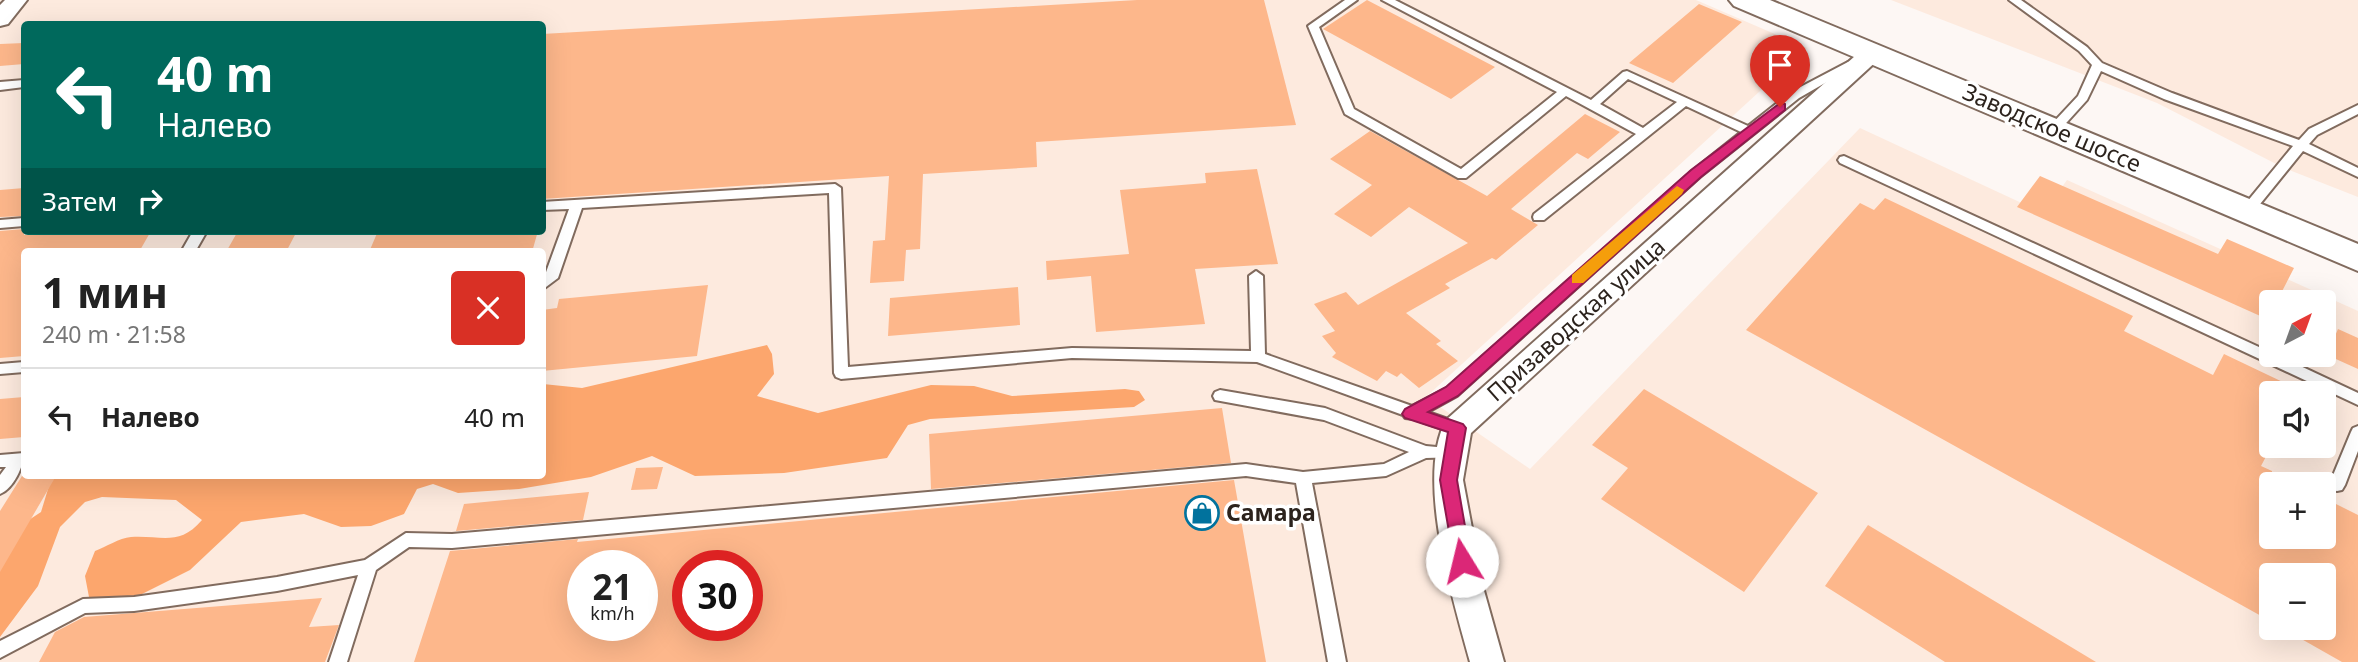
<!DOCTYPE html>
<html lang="ru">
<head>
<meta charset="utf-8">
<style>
	:root { --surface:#fff; --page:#f2f2f2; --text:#222; --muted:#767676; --line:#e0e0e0 }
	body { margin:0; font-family:"Noto Sans",sans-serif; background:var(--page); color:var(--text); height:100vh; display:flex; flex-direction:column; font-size:26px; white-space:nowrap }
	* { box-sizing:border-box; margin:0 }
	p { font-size:23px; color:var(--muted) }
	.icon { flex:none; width:38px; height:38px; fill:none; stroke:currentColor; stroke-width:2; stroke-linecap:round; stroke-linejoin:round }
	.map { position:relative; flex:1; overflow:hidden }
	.sheet { position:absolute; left:21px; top:248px; width:525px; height:231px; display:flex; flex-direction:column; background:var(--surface); border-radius:7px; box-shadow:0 7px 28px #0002 }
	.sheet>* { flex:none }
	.hud { position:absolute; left:21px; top:21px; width:525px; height:214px; border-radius:7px; box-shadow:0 7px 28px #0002; background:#00695c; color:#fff; overflow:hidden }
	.needle { width:46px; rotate:41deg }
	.controls { position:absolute; left:2259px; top:290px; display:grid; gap:14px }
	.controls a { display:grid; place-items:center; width:77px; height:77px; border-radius:7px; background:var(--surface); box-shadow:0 7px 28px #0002; font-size:35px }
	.speed { position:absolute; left:567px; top:550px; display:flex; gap:14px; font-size:35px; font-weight:700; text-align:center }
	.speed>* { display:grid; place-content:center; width:91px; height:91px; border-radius:50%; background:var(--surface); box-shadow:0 7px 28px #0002; line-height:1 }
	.speed small { font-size:18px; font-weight:400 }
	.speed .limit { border:10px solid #d22; background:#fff; color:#111 }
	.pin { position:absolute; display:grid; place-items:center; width:60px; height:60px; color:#fff; margin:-72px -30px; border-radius:50% 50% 50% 0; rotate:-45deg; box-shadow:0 0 7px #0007 }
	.pin .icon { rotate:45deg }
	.me { position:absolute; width:77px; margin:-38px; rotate:351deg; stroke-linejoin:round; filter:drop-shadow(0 0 5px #0008) }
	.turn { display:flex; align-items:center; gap:24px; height:147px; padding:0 21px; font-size:32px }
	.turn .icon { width:91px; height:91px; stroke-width:2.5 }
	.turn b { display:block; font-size:49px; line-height:60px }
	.then { display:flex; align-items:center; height:66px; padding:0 21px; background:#0003; gap:14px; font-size:26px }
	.round { display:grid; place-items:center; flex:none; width:74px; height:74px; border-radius:7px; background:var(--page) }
	.headline { display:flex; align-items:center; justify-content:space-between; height:119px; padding:0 21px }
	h1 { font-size:42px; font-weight:700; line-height:52px }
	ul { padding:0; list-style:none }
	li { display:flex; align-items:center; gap:21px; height:98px; padding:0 21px; border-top:2px solid var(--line) }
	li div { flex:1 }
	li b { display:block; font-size:26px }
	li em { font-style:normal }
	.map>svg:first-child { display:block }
	.built { fill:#fdeade; fill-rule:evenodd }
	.forest { fill:#fca66d }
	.building { fill:#fdb78b; fill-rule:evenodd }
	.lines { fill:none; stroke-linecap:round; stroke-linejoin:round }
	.lane-casing { stroke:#816b5e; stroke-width:4 }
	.street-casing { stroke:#816b5e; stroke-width:4 }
	.primary-casing { stroke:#816b5e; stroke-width:4 }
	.lane { fill:#fff; fill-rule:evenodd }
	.street { fill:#fff; fill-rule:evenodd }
	.primary { fill:#fff; fill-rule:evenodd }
	.route { fill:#db2777; stroke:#8e194d; stroke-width:2 }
	.slow { fill:#f59e0b }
	.labels { text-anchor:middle; stroke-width:7; stroke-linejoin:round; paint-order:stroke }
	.street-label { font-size:23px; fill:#2c231d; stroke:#fff }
	.poi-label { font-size:23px; font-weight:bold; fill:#2c231d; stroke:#fff; text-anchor:start }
</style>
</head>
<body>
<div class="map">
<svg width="2358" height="662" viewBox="0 0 2358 662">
	<rect width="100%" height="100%" fill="#fdf7f4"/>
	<!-- built -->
	<path class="built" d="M0,0H1696L1807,48L1426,397L1530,469L1860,128L2043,213L2067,180L2358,311V662H0ZM24,24H542V231H24ZM24,252H542V476H24ZM2272,303H2324V355H2272ZM2272,394H2324V446H2272ZM2272,485H2324V537H2272ZM583,565H642V625H583ZM688,565H747V625H688ZM2272,576H2324V628H2272Z
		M1891,0H2358V197L2284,168L2157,103Z"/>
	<!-- forest -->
	<path class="forest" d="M767,345L772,354L774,374L757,396L818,413L931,385L974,386L1012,396L1125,389L1139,391L1145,400L1134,407L930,419L908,425L887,458L784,473L695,476L652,456L591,477L519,489L458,493L433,484L417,489L404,514L371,526L341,527L304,514L241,522L190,570L136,597H89L85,576L95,551C106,547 119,538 131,537C161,535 179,547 202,520L176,500L102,497L85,502L60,527L38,586L0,637V539L41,512L52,476H542L543,384L582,388Z"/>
	<!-- building -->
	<path class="building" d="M1137,0H1264L1296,125L1036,142L1037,167L923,174L920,249L906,250L904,281L870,283L873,241L885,240L889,176L542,199V34Z
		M1367,0L1495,67L1451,99L1323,29Z
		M1699,4L1742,22L1673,83L1629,63Z
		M24,43V64L0,66V44Z
		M1585,114L1620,132L1588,159L1577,153L1511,209L1538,225L1496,260L1492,258L1445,284L1450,288L1406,313L1441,341L1436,344L1458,361L1419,388L1401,373L1397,377L1386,371L1377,381L1332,357L1336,353L1322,336L1335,331L1314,304L1346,292L1358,305L1468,243L1409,207L1371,237L1334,214L1372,185L1330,159L1370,131L1487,196Z
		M1257,169L1278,264L1195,269L1205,324L1096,332L1091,276L1047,280L1046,261L1129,254L1120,190L1206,183L1205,173Z
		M2040,176L2218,254L2227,239L2294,268L2276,303H2272L2267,319L2017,207Z
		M24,188V216L0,217V190Z
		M1885,198L2133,316L2124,331L2213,375L2224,354L2308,394H2272V445L2261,466L2272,471V537H2324V498L2358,515V662H2342L2282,628H2324V576H2272V622L1746,330L1860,203L1874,210Z
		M24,229V235L151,231L139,252H24V356L0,358V231Z
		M238,231H297L286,252H226Z
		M378,231H538L532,252H369Z
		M708,285L697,356L542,371V310L557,308L559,299Z
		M1018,287L1020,325L888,336L890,298Z
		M2338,329L2358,338V369L2327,355Z
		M1644,389L1818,493L1744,592L1601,499L1628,468L1592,445Z
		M24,397V437L0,439V399Z
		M1222,408L1231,463L931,489L929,434Z
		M663,467L657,489L631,490L636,468Z
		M22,476H56L0,572V511Z
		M1234,480L1266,662H414L450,551L578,539L577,542ZM583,565H642V625H583ZM688,565H747V625H688Z
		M589,492L583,520L456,531L464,504Z
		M1868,525L2096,662H1945L1825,586Z
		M322,598L309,627L339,625L325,662H39L55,632L84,617Z"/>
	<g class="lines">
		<!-- lane casing -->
		<g class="lane-casing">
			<path id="lane" d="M1345,0H1357L1319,27L1354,109L1461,169L1557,92L1382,0H1395L1591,100L1623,72L1627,71L1748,126L1791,92L1848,62L1852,61L1858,64L1799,98L1700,177L1457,396L1428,412L1462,424L1464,428L1462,432L1457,434L1414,419L1405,418L1403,415L1257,362L1072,358L841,379L836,377L834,373L829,193L582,208L558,278L542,290V277L545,275L569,209L542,210V202L835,184L841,188L848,367L1072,348L1251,351L1249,276L1256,271L1263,276L1265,354L1412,406L1447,388L1692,171L1741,132L1686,106L1544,220H1534L1533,217L1534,214L1636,134L1566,96L1466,178H1458L1345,114L1308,26ZM1628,79L1677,102L1643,128L1600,104Z
				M2009,0H2021L2087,47L2102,63L2172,93L2299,140L2309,129L2358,105V114L2317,135L2309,144L2358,168V177L2303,151L2252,214H2242L2241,211L2242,208L2293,146L2164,99L2101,71L2087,100L2058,132H2050L2048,129L2050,126L2078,96L2092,65L2079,51Z
				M24,80V87L0,90V82Z
				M1844,156L2272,353V355H2277L2358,393V405L1840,163L1838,160L1840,157Z
				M24,218V226L0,228V220Z
				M193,231H207L195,252H181Z
				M24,362V372L0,374V364Z
				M1220,390L1325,408L1426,446L1458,449L1461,453L1458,457L1426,458L1386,476L1312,483L1346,662H1328L1296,483L1246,476L452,548L409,547L376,570L347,662H329L358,575L277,591L134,611L85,613L0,658V641L83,599L134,597L277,577L365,560L406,533L452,534L1246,464L1303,472L1384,464L1409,452L1324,420L1215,400L1213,396L1215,392Z
				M2358,426V451L2345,485L2342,490L2337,491L2332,490L2329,485L2351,432L2353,428Z
				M24,453C24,466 13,489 0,494V475L6,467H0V455Z"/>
		</g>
		<!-- street casing -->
		<g class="street-casing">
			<path id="street" d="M5,0H27L8,24L0,26V5Z
				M1872,46L1883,53L1880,58L1471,433L1463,480L1483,587L1504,662H1470C1453,599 1415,479 1446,420L1864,48Z"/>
		</g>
		<!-- primary casing -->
		<g class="primary-casing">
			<path id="primary" d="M1729,0H1770L2358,244V271L1734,6Z"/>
		</g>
		<!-- lane -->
		<use href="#lane" class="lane"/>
		<!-- street -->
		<use href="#street" class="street"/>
		<!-- primary -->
		<use href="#primary" class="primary"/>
	</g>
	<!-- route -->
	<path class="route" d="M1780,103L1785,104V110L1701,177L1458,396L1428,412L1463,424L1466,428L1457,480L1471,561L1468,566H1455L1440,480L1448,432L1405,418L1402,414L1405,409L1446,387L1691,170Z"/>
	<!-- slow -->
	<path class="slow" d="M1677,186L1684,190L1682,194L1583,283H1572V275Z"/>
	<!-- icons -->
	<defs>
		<g id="shop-ring" transform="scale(1.75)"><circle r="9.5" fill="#fff" stroke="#01729d" stroke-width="1.5"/><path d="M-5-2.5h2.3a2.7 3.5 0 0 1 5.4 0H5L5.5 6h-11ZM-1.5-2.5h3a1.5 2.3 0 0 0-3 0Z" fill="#01729d"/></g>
	</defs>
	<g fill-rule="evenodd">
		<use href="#shop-ring" x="1202" y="513"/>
	</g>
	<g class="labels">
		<!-- street labels -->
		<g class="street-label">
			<text transform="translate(2052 128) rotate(23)" y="8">Заводское шоссе</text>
			<text transform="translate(1576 320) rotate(-42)" y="8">Призаводская улица</text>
		</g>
		<!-- poi labels -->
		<g class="poi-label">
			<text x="1226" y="521">Самара</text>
		</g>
	</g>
</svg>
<div class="controls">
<a><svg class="needle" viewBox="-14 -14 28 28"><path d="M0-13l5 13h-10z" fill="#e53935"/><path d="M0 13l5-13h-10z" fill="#767676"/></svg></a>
<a><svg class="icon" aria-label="sound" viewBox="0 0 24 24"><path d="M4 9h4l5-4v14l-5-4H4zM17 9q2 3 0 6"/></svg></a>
<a>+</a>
<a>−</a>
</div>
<div class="speed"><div>21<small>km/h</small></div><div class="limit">30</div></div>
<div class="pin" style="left:1780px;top:107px;background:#d93025"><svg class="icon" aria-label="arrive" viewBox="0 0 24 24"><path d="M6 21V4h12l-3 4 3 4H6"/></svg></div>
<svg class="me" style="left:1462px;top:561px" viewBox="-20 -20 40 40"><circle r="19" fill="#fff"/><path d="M0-13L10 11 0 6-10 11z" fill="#db2777"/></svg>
<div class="hud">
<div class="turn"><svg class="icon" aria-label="left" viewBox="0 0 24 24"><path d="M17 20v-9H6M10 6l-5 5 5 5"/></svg><div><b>40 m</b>Налево</div></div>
<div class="then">Затем<svg class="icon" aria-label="right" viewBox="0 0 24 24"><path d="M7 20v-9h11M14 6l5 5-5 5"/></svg></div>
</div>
<section class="sheet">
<div class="headline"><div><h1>1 мин</h1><p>240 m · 21:58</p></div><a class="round" style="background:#d93025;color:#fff"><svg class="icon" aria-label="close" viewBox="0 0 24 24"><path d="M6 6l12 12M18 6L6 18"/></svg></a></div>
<ul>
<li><svg class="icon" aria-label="left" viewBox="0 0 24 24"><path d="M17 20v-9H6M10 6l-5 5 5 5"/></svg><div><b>Налево</b></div><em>40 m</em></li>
</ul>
</section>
</div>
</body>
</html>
